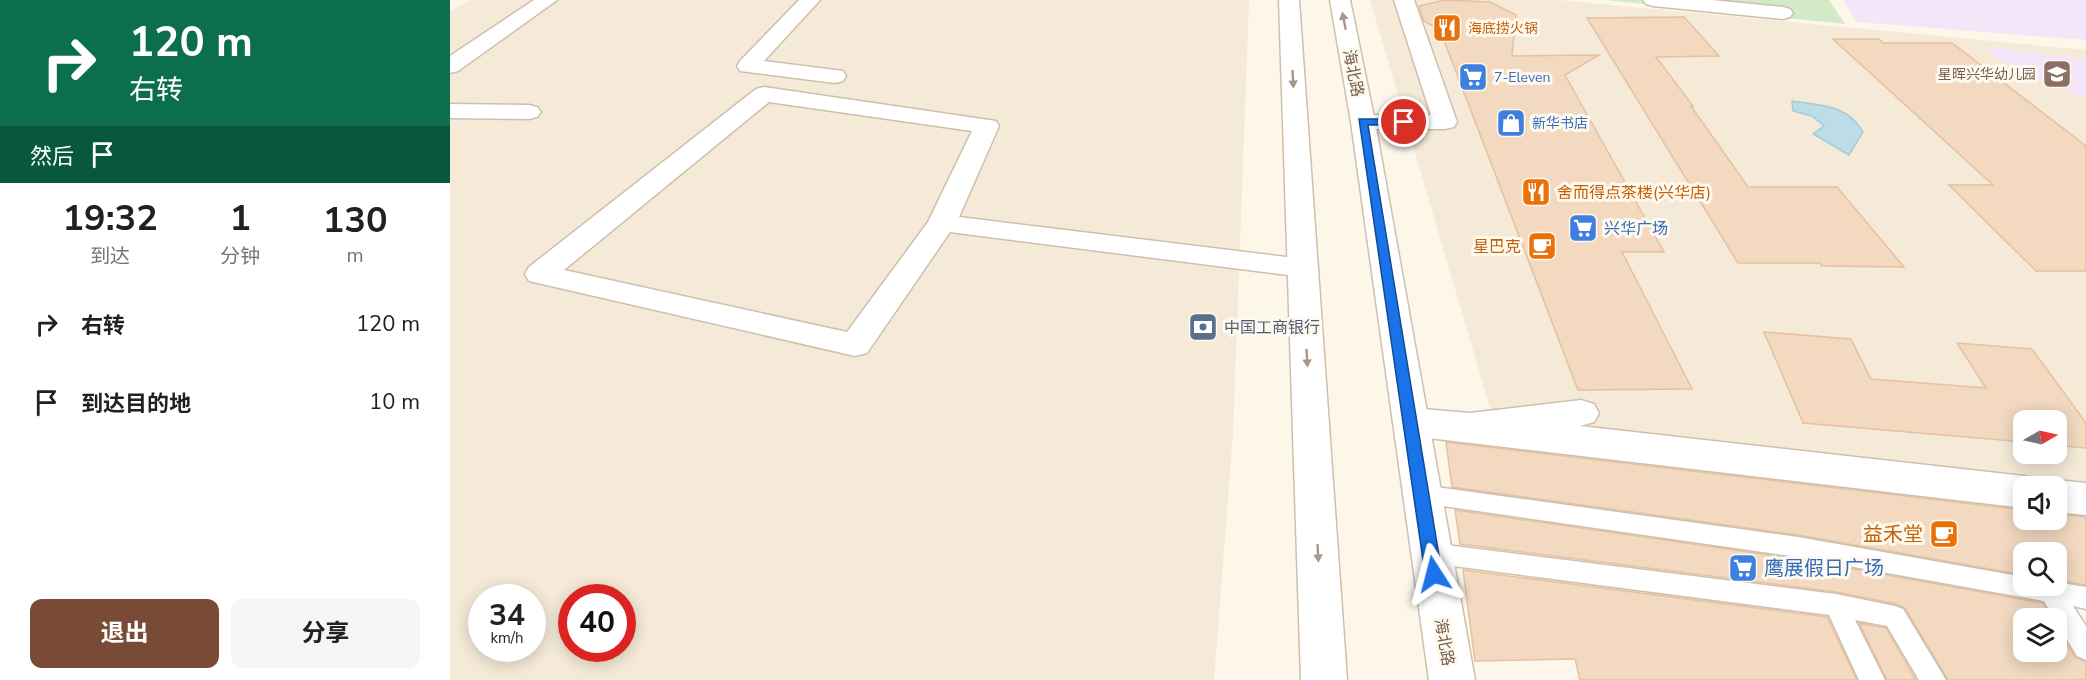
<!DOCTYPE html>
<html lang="zh">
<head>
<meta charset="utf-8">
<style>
	:root { --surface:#fff; --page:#f6f6f6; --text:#202124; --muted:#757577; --accent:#794b37 }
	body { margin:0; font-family:"Nunito Sans","Noto Sans SC",sans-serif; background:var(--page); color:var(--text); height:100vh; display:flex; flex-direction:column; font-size:22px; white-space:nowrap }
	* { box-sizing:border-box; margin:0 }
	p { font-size:20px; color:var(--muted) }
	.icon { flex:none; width:33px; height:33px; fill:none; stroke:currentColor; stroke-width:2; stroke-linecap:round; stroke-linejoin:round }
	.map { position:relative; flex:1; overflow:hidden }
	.details { display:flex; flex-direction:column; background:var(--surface); width:450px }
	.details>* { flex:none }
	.top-card { background:#0b6e4f; color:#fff; overflow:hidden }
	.needle { width:39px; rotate:81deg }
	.buttons { position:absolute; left:1563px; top:410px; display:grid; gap:12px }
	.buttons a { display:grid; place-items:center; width:54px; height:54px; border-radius:12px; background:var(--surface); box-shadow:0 3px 15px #0003; font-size:30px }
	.speed { position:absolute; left:18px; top:584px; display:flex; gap:12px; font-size:30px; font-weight:700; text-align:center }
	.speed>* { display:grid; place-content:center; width:78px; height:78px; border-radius:50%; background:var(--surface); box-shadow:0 3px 15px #0003; line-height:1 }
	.speed small { font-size:15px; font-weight:400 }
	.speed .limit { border:9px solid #d22; background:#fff; color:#111 }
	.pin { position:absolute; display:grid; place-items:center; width:51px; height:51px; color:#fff; margin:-26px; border:3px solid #fff; border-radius:50%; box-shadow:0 2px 6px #0007 }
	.me { position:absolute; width:66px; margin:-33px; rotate:351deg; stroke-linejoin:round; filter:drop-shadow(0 0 4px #0008) }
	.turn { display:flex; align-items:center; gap:21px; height:126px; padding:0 30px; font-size:27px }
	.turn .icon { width:78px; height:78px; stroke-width:2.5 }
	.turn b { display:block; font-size:42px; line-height:51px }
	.then { display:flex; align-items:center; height:57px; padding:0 30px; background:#0003; gap:12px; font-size:22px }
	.eta { display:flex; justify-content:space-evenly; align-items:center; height:102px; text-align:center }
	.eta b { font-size:36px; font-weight:700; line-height:42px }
	.primary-button { display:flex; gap:12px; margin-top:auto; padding:12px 30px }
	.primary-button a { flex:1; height:69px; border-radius:12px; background:var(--accent); color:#fff; font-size:24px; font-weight:700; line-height:69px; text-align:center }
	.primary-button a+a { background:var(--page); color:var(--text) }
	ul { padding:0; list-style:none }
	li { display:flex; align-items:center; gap:18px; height:78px; padding:0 30px }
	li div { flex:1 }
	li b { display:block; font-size:22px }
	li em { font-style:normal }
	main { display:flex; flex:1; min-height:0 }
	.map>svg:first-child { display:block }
	.residential { fill:#f4ead7; fill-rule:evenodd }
	.education { fill:#f4e5f9 }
	.green { fill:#d2ebc6 }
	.water { fill:#bcdce7; stroke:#a3cbd8; stroke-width:1.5 }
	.building { fill:#f2d9c0; stroke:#e5c1a0; stroke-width:1.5 }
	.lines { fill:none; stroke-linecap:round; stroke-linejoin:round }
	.service-casing { stroke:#cfbfae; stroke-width:3 }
	.minor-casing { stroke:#cfbfae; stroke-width:3 }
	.tertiary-casing { stroke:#cfbfae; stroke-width:3 }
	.service { fill:#fff; fill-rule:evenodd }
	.minor { fill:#fff; fill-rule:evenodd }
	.tertiary { fill:#fff; fill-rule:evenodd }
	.oneway { fill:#a7978b }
	.route { fill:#1a73e8; stroke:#114b97; stroke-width:1.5 }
	.labels { text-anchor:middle; stroke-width:6; stroke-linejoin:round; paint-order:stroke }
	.far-food-label { font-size:14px; fill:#c56008; stroke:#fffaef; text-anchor:start }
	.far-education-label { font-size:14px; fill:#785e54; stroke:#fffaef; text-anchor:end }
	.far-shop-label { font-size:14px; fill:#366cbe; stroke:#fffaef; text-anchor:start }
	.street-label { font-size:16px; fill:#775f4c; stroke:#fffaef }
	.food-label { font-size:16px; fill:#c56008; stroke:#fffaef; text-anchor:start }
	.shop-label { font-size:16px; fill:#366cbe; stroke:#fffaef; text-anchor:start }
	.service-label { font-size:16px; fill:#4e5e75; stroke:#fffaef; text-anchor:start }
	.near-food-label { font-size:20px; fill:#c56008; stroke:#fffaef; text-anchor:end }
	.near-shop-label { font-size:20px; fill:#366cbe; stroke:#fffaef; text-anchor:start }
</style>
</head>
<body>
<main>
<section class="details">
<div class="top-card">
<div class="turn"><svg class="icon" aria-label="right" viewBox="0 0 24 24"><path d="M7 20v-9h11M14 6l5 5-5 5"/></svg><div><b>120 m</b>右转</div></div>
<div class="then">然后<svg class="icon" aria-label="arrive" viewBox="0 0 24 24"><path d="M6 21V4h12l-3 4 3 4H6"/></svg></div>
</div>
<div class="eta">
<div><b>19:32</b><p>到达</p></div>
<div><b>1</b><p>分钟</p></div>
<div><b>130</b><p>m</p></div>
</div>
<ul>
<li><svg class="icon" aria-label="right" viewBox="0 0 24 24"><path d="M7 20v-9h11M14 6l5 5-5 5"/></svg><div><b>右转</b></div><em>120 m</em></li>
<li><svg class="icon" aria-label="arrive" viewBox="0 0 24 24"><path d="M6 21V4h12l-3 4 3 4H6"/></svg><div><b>到达目的地</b></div><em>10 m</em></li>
</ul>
<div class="primary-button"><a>退出</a><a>分享</a></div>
</section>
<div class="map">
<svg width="1636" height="680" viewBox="0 0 1636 680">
	<rect width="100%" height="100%" fill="#fcf7e9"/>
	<!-- residential -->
	<path class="residential" d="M20,0H799L783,433L764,680H0V12ZM32,597H82V648H32ZM122,597H172V648H122Z
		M920,0H1109L1636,50V489L1043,418ZM1574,420H1606V453H1574Z"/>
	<!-- education -->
	<path class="education" d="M1393,0H1636V40L1407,22Z
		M1536,47L1636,59V98L1610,89L1542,56Z"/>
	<!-- green -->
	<path class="green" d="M1155,0H1379L1395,24Z"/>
	<!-- water -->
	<path class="water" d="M1342,101C1372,106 1397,104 1413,132L1399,155L1363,134L1374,126L1362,116L1343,111Z"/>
	<!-- building -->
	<path class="building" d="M995,0L1040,2L1066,15L1062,56L1149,55L1115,75L1214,252H1172L1242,389L1128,390L990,30L974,21L969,6Z
		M1234,17L1269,56L1206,57L1243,106H1241L1298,187H1387L1454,267L1372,266L1370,263H1288L1137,18Z
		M1383,39H1429L1433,43H1502L1636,146V271H1586L1499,185H1543Z
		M1314,332L1401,339L1421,379L1536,388L1507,343L1582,349L1636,423V448L1606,445V420H1574V442L1353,423Z
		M996,442L1574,510V519H1606V514L1636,517V585L1606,580V552H1574V575L1348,535L1002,487Z
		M1005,510L1348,559L1593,603L1601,618H1574V651H1606V627L1625,657L1636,662V680H1498L1455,608L1446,604L1386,592L1010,544Z
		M1013,570L1377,617L1407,680H1130L1125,659L1025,661Z
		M1409,623L1436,628L1466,680H1437Z"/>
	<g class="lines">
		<!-- service casing -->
		<g class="service-casing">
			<path id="service" d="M972,485L1348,537L1574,577V585H1606V582L1636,587V609L1623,606L1636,626V660L1627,656L1606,622V618H1604L1594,601L1348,557L972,503L964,500L961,494L964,488Z
				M980,543L1386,594L1445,606L1453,609L1496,680H1469L1437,626L1405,620L1435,680H1409L1379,615L980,563L972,560L969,553L972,546Z"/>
		</g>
		<!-- minor casing -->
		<g class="minor-casing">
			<path id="minor" d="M84,0H107L8,71L0,73V56Z
				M349,0H370L314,61L393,71L396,76L393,81L385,83L290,71L287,66L290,61Z
				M944,0H964L1007,122L1004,127L995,129H913L904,127L901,122L904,117L913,115H981Z
				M1193,0H1262L1333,7L1340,9L1343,13L1340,17L1333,19L1203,6L1196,4Z
				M314,87L546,121L549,126L509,217L853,259L864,261L868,268L864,275L853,277L500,232L417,353L405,356L79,281L75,274L79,267L306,89ZM319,102L522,131L478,222L397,332L114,270Z
				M0,104L79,105L87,107L91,112L87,117L79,119L0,118Z
				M1131,400L1144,404L1149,413L1144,422L1130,426L1574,476L1588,481L1590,486H1574V508L961,436L948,432L943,422L948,412L961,408L1020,413Z
				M1606,480L1636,483V515L1606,512V486H1591Z"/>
		</g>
		<!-- tertiary casing -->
		<g class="tertiary-casing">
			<path id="tertiary" d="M829,0H849L897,680H851Z
				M880,0H900L925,122L1025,680H979L901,122Z"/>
		</g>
		<!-- service -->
		<use href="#service" class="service"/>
		<!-- minor -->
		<use href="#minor" class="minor"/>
		<!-- tertiary -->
		<use href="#tertiary" class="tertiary"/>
	</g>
	<!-- one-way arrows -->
	<defs><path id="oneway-solid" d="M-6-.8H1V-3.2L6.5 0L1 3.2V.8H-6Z" transform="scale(1.5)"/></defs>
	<g class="oneway">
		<use href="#oneway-solid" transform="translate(894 21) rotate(-101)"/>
		<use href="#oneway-solid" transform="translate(843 79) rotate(87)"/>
		<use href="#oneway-solid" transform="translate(857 358) rotate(87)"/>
		<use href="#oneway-solid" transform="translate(868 553) rotate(87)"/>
	</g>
	<!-- route -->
	<path class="route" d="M909,119H954L959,122L954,125H918L992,574L990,579L984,582L978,579L975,574Z"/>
	<!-- icons -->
	<defs>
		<g id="restaurant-square" transform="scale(1.5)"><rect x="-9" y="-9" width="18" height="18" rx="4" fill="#e8710a" stroke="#fffaef"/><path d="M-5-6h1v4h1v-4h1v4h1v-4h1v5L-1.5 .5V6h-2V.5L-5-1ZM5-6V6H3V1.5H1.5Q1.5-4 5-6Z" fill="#fff"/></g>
		<g id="school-square" transform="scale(1.5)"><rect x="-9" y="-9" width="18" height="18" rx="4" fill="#8d6e63" stroke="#fffaef"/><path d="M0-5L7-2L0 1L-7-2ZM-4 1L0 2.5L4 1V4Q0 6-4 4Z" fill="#fff"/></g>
		<g id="supermarket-square" transform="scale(1.5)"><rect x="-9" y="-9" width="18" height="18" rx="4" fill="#3f7fe0" stroke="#fffaef"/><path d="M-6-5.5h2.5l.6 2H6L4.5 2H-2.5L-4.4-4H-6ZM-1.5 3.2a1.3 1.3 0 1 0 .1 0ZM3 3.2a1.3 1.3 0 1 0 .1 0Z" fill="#fff"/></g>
		<g id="shop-square" transform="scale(1.5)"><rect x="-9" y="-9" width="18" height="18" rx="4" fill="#3f7fe0" stroke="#fffaef"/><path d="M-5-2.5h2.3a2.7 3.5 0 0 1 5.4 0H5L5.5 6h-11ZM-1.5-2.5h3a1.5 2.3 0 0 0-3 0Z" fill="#fff"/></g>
		<g id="cafe-square" transform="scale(1.5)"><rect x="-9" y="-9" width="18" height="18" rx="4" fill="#e8710a" stroke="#fffaef"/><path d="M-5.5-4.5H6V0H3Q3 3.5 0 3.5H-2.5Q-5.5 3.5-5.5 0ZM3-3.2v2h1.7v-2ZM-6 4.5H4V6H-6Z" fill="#fff"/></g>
		<g id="bank-square" transform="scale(1.5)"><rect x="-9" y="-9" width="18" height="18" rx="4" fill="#5c6f8a" stroke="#fffaef"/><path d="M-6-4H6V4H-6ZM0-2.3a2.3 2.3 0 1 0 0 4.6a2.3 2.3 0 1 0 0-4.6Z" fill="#fff"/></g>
	</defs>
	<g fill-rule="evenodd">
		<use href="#restaurant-square" x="997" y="28"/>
		<use href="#school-square" x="1607" y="74"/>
		<use href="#supermarket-square" x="1023" y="77"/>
		<use href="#shop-square" x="1061" y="123"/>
		<use href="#restaurant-square" x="1086" y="192"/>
		<use href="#supermarket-square" x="1133" y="228"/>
		<use href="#cafe-square" x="1092" y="246"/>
		<use href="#bank-square" x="753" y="327"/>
		<use href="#cafe-square" x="1494" y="534"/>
		<use href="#supermarket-square" x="1293" y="568"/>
	</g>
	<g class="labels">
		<!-- far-food labels -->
		<g class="far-food-label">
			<text x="1018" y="33">海底捞火锅</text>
		</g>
		<!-- far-education labels -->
		<g class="far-education-label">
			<text x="1586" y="79">星晖兴华幼儿园</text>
		</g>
		<!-- far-shop labels -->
		<g class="far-shop-label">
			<text x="1044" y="82">7-Eleven</text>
			<text x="1082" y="128">新华书店</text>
		</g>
		<!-- street labels -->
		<g class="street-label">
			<text transform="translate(904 73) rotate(79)" y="6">海北路</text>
			<text transform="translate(995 642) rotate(80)" y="6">海北路</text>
		</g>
		<!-- food labels -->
		<g class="food-label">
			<text x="1107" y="198">舍而得点茶楼(兴华店)</text>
			<text x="1071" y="252" text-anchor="end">星巴克</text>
		</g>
		<!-- shop labels -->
		<g class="shop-label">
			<text x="1154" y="234">兴华广场</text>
		</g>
		<!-- service labels -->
		<g class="service-label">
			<text x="774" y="333">中国工商银行</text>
		</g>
		<!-- near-food labels -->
		<g class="near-food-label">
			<text x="1473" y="541">益禾堂</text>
		</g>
		<!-- near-shop labels -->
		<g class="near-shop-label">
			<text x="1314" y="575">鹰展假日广场</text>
		</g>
	</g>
</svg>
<div class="buttons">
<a><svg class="needle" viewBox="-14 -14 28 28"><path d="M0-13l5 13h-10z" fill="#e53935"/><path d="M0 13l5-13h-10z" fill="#757577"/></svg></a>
<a><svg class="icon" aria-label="sound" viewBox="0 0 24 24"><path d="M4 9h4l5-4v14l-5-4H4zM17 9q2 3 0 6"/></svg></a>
<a><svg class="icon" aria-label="search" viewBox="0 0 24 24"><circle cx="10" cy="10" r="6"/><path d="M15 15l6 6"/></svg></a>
<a><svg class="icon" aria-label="layers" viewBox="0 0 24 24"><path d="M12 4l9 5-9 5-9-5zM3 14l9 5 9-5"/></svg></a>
</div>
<div class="speed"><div>34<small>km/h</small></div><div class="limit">40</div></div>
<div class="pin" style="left:954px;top:122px;background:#d93025"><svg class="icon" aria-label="arrive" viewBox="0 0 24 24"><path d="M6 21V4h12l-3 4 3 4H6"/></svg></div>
<svg class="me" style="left:984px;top:574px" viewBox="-20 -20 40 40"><path d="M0-17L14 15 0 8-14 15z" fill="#1a73e8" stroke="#fff" stroke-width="4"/></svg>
</div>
</main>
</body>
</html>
